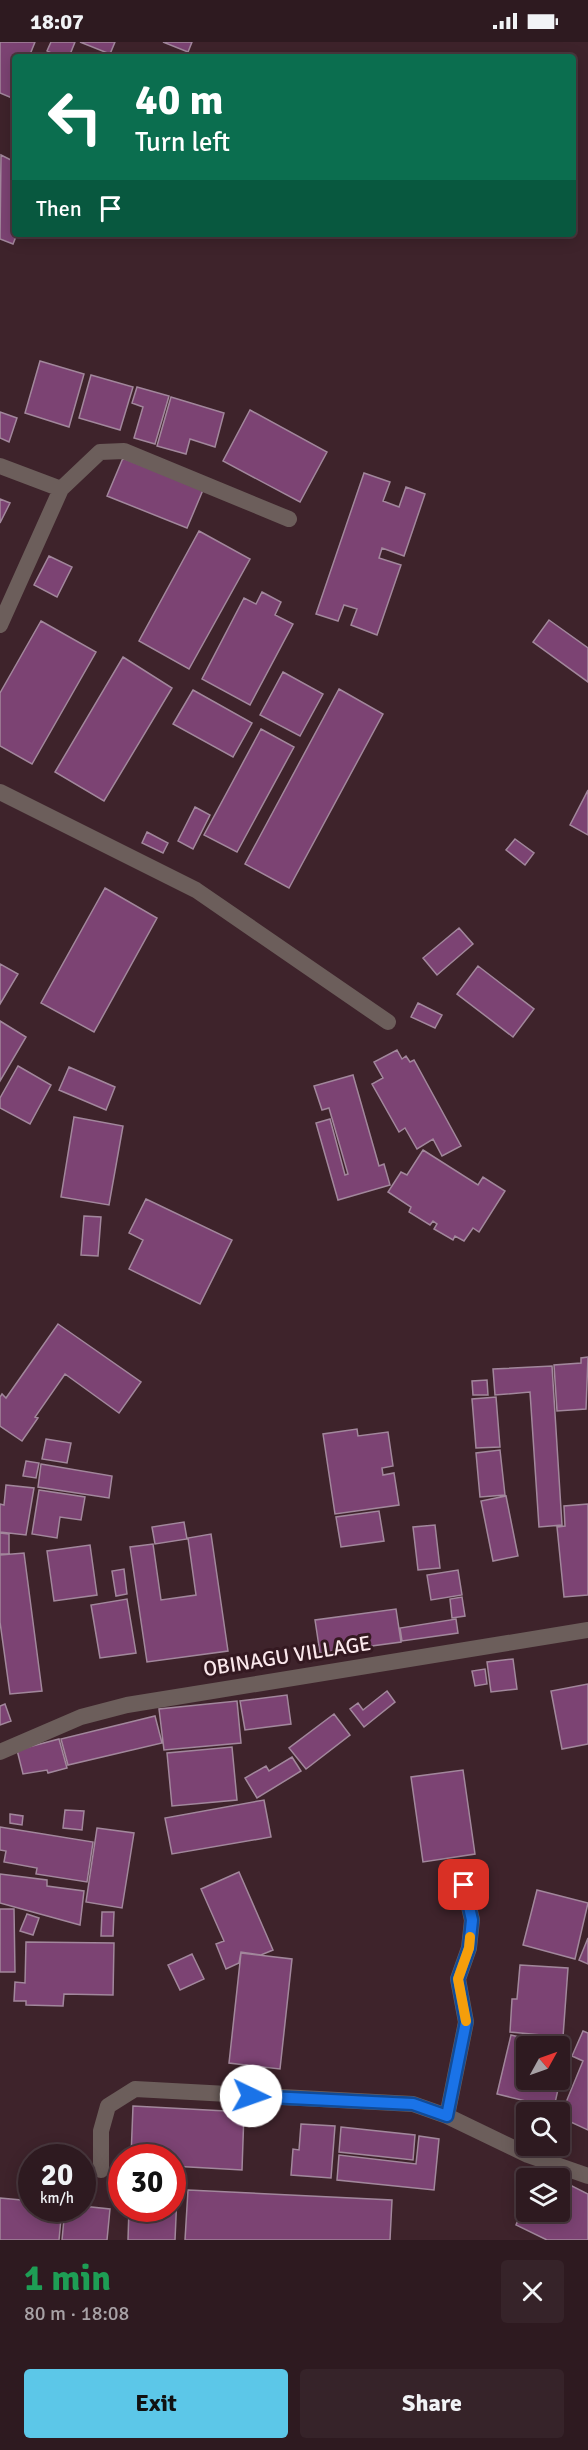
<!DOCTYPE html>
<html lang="en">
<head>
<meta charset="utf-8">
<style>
	:root { --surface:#2e1a20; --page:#362329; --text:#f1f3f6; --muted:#a7a1a5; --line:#49383e; --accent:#5cc7e8 }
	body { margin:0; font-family:Signika,sans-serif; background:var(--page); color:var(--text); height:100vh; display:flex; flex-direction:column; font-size:22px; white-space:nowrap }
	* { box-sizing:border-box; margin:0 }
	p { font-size:20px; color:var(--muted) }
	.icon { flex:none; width:33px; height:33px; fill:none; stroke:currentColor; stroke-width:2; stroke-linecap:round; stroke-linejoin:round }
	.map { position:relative; height:2198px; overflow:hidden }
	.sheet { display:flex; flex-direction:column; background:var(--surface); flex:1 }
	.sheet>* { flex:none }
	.banner { position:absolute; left:12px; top:12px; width:564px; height:183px; border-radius:6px; box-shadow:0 3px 15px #0003,0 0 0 2px var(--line); background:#0b6e4f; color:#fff; overflow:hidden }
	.needle { width:39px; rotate:50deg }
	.fabs { position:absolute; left:516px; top:1994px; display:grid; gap:12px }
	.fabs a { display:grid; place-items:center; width:54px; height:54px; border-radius:6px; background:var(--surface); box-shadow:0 3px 15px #0003,0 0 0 2px var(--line); font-size:30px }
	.speed { position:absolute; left:18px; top:2102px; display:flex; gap:12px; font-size:30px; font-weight:700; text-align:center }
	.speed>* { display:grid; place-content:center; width:78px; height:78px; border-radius:50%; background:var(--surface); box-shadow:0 3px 15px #0003,0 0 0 2px var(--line); line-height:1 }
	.speed small { font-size:15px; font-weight:400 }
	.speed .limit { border:9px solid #d22; background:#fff; color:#111 }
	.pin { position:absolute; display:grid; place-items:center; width:51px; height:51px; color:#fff; margin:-26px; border-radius:12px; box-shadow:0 3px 9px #0006 }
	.me { position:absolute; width:66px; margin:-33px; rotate:93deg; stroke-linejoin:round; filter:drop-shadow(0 0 4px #0008) }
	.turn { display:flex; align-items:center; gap:21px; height:126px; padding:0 24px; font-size:27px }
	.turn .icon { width:78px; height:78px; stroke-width:2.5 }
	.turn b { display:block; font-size:42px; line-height:51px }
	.then { display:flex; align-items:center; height:57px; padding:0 24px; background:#0003; gap:12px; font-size:22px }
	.round { display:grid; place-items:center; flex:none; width:63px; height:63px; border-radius:6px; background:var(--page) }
	.head { display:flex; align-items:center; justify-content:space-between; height:102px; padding:0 24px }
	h1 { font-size:36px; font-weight:700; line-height:45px; color:#1e9e55 }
	.primary-button { display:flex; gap:12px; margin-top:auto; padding:12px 24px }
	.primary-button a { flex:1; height:69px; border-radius:6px; background:var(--accent); color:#111; font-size:24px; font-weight:700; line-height:69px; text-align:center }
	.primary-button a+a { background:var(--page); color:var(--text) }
	.status { display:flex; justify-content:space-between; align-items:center; height:42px; padding:0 30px; background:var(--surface); direction:ltr }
	.status svg { height:16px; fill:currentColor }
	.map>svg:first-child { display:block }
	.building { fill:#7c4373; stroke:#a2879c; stroke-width:1.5 }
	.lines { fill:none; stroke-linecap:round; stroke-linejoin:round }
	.minor { stroke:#6c5e5b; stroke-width:16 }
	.route-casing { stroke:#114b97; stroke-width:15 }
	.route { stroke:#1a73e8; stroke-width:10 }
	.slow { stroke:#f59e0b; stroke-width:10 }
	.labels { text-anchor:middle; stroke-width:6; stroke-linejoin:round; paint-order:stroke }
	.street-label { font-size:21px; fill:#fbe8ec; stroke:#341921 }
</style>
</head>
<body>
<div class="status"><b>18:07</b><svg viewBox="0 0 49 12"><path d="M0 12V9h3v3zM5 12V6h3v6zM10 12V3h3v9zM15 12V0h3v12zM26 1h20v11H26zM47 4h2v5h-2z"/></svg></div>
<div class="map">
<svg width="588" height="2198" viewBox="0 0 588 2198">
	<rect width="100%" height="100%" fill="#3e232b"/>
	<!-- building -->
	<path class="building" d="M0,0H35L29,15H15V50L12,56L0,51Z
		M51,0H75L69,15H60L47,9Z
		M80,0H115L110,12Z
		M163,0H192L188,10Z
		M1,113L15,120V192H17L13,202L0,197Z
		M40,319L84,332L69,385L25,371Z
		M91,333L133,345L120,388L79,376Z
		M137,345L169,354L155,402L134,396L143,365L132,361Z
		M171,355L224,371L215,405L190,397L186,412L157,404Z
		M250,368L327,410L300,460L223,419Z
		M0,370L17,376L9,400L0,396Z
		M123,416L203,448L187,486L107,454Z
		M364,431L390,440L383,459L399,465L406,445L425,452L404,514L382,506L379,516L401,523L377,593L351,583L357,567L344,563L338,579L316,572Z
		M0,457L10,461L0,481Z
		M199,489L250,517L189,627L139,599Z
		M49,514L72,525L57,555L34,543Z
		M262,550L281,560L275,573L293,582L250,663L202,637L244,556L256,562Z
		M549,578L588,606V640L533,600Z
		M41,579L96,610L32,722L0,704V651Z
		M123,615L172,646L104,759L55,730Z
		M283,630L323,652L300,694L260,673Z
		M339,647L383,672L289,846L245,822Z
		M193,648L252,681L233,715L173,682Z
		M261,687L294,705L237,810L204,793Z
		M588,748V793L570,783Z
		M195,765L210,773L193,807L178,799Z
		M147,790L168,801L163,811L142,801Z
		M515,797L534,811L525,823L506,808Z
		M105,846L157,876L94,990L41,961Z
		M459,886L473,902L437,933L423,916Z
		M0,922L18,932L0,962Z
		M478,924L534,967L513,995L457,952Z
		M418,961L442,973L435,986L411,975Z
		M0,979L26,995L0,1039Z
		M397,1008L402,1017L406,1014L410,1020L414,1018L461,1104L442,1114L433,1097L417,1107L405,1086L399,1090L372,1042L383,1036L374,1020Z
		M18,1024L51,1043L30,1082L0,1066V1056Z
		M69,1025L115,1045L106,1068L59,1048Z
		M353,1033L379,1124L384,1122L390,1143L338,1158L316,1081L330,1077L345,1133L348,1132L329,1066L322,1068L314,1044Z
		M74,1075L123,1084L109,1163L61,1155Z
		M423,1108L478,1143L483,1135L505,1149L479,1190L473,1186L464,1199L455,1194L453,1198L434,1187L437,1182L433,1179L430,1183L409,1170L411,1165L388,1150L401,1130L407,1133Z
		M146,1157L232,1198L200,1262L129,1227L143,1198L129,1191Z
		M84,1174L101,1175L98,1214L81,1213Z
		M58,1282L141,1340L119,1371L65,1332L35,1375L38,1376L22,1399L0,1384V1355L2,1352L6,1356Z
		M588,1315L586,1367L557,1369L554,1323L581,1321V1316Z
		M552,1324L562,1483L539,1485L530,1350L495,1353L493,1327Z
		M487,1338L488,1353H473L472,1339Z
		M496,1355L500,1405L476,1406L472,1357Z
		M357,1387L358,1394L388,1390L393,1424L382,1426L383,1433L394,1431L399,1463L335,1472L323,1392Z
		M46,1397L71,1401L67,1421L42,1417Z
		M500,1408L505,1453L480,1455L476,1411Z
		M26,1419L39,1421L36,1436L23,1434Z
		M41,1422L112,1434L109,1456L38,1445Z
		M6,1443L34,1446L26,1493L0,1490V1462L4,1463Z
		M39,1448L85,1455L81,1478L60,1475L57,1496L32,1492Z
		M506,1454L518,1514L493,1519L481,1459Z
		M588,1462V1553L564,1555L557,1485L565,1484L564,1464Z
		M379,1469L384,1499L341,1505L336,1475Z
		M184,1480L187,1497L155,1502L152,1485Z
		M435,1483L440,1526L418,1528L413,1485Z
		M0,1491L9,1492V1512H0Z
		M211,1492L228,1609L147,1620L130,1505L153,1502L161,1558L196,1553L188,1496Z
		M90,1503L97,1553L54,1559L47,1509Z
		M24,1511L42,1649L10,1652L0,1580V1513Z
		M124,1527L127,1552L116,1554L112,1529Z
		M458,1528L462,1553L431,1558L427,1533Z
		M462,1555L465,1574L452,1576L450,1557Z
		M127,1557L136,1611L100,1616L91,1563Z
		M396,1567L401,1600L320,1611L315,1578Z
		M456,1577L458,1591L402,1599L400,1586Z
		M513,1617L517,1647L491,1650L487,1620Z
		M485,1627L487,1642L475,1644L472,1629Z
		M588,1642V1702L562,1707L551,1649Z
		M387,1649L395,1660L364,1685L350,1667L358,1661L363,1668Z
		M287,1653L291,1682L245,1688L240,1659Z
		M237,1659L241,1701L164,1708L159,1667Z
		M5,1662L11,1679L0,1683V1664Z
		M334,1672L350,1693L306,1727L289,1706Z
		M155,1674L162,1701L68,1723L61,1697Z
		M59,1697L67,1726L48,1731L47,1728L23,1732L17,1708Z
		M232,1705L237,1758L172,1764L167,1711Z
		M292,1715L301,1729L257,1756L245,1736L266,1724L269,1729Z
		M463,1728L475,1812L423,1820L411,1735Z
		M264,1758L271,1795L172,1812L165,1776Z
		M65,1768L84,1769L82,1788L63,1786Z
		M10,1772L23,1774L22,1783L10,1781Z
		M0,1785L93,1800L87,1840L36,1832L37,1826L4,1820L6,1809L0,1808Z
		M97,1786L134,1791L122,1866L86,1860Z
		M239,1830L273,1908L261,1913L241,1910L239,1921L226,1927L216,1902L224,1899L201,1847Z
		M0,1832L47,1838V1844L84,1849L80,1883L0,1861Z
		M537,1848L588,1861L575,1917L523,1903Z
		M0,1867H14L15,1930H0Z
		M102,1870H114L113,1894H101Z
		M27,1872L39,1876L33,1893L20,1889Z
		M588,1896V1922L579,1918Z
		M26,1900L114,1901L113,1953L64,1952L63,1964L26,1963V1959H14L15,1940L25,1941Z
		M241,1911L292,1917L280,2027L229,2021Z
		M192,1912L204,1937L180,1948L168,1923Z
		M520,1923L568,1926L563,1995L510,1990L512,1957H517Z
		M583,1989L588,1991V2088L560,2075L583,2019L572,2014Z
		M511,1993L557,2004H526V2037H560V2005L567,2007L553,2070L525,2066L526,2059L497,2052Z
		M133,2064L244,2070L242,2128L172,2124V2115H131Z
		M301,2082L335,2084L331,2136L291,2133L293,2107L299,2108Z
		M341,2085L415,2093L413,2118L339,2110Z
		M419,2094L439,2097L434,2148L337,2138L339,2113L416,2122Z
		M172,2129H178L175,2198H128L129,2166H172Z
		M560,2138L588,2152V2198H547L516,2183L526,2160V2169H560Z
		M188,2148L392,2158L390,2198H185Z
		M0,2156L32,2159V2166H62L59,2198H0Z
		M82,2164L110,2167L107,2198H62L65,2166H82Z"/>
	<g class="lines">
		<!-- minor -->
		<path class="minor" d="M0,424L61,447L100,410L124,409L289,477
			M0,583L61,447
			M0,750L196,848L388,980
			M0,1710L81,1675L127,1663L588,1588
			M447,2074L466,1980L458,1937L469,1906L472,1878L464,1843
			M101,2128V2089L108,2064L135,2047L413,2062L447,2074L528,2113L588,2134"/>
	</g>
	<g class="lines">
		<!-- route casing -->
		<g class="route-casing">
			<path id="route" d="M251,2054L413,2062L447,2074L466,1980L458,1937L469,1906L472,1878L464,1843"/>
		</g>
		<!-- route -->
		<use href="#route" class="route"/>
		<!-- slow -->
		<path class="slow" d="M466,1979L458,1937L469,1906L470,1895"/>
	</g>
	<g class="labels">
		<!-- street labels -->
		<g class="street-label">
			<text transform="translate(287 1614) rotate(-9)" y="7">OBINAGU VILLAGE</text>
		</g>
	</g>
</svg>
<div class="fabs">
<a><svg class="needle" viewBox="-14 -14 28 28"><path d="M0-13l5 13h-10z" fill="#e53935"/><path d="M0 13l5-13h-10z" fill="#a7a1a5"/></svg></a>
<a><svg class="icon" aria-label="search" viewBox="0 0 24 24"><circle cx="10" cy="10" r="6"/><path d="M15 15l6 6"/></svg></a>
<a><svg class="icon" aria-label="layers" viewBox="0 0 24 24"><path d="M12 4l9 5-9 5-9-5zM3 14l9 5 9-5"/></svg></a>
</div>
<div class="speed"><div>20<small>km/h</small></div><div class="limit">30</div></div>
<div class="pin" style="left:464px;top:1843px;background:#d93025"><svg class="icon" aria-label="arrive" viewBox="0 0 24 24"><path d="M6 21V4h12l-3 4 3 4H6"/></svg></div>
<svg class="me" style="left:251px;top:2054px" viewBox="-20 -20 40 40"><circle r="19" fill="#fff"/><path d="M0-13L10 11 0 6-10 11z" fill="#1a73e8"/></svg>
<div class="banner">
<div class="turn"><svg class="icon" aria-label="left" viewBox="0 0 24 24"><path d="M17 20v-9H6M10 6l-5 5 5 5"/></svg><div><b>40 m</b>Turn left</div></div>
<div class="then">Then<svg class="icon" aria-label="arrive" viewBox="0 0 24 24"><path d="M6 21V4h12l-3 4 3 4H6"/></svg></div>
</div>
</div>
<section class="sheet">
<div class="head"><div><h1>1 min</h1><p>80 m · 18:08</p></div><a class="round"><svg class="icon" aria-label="close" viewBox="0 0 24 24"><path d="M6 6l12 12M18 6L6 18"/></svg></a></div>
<div class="primary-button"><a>Exit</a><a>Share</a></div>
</section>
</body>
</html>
